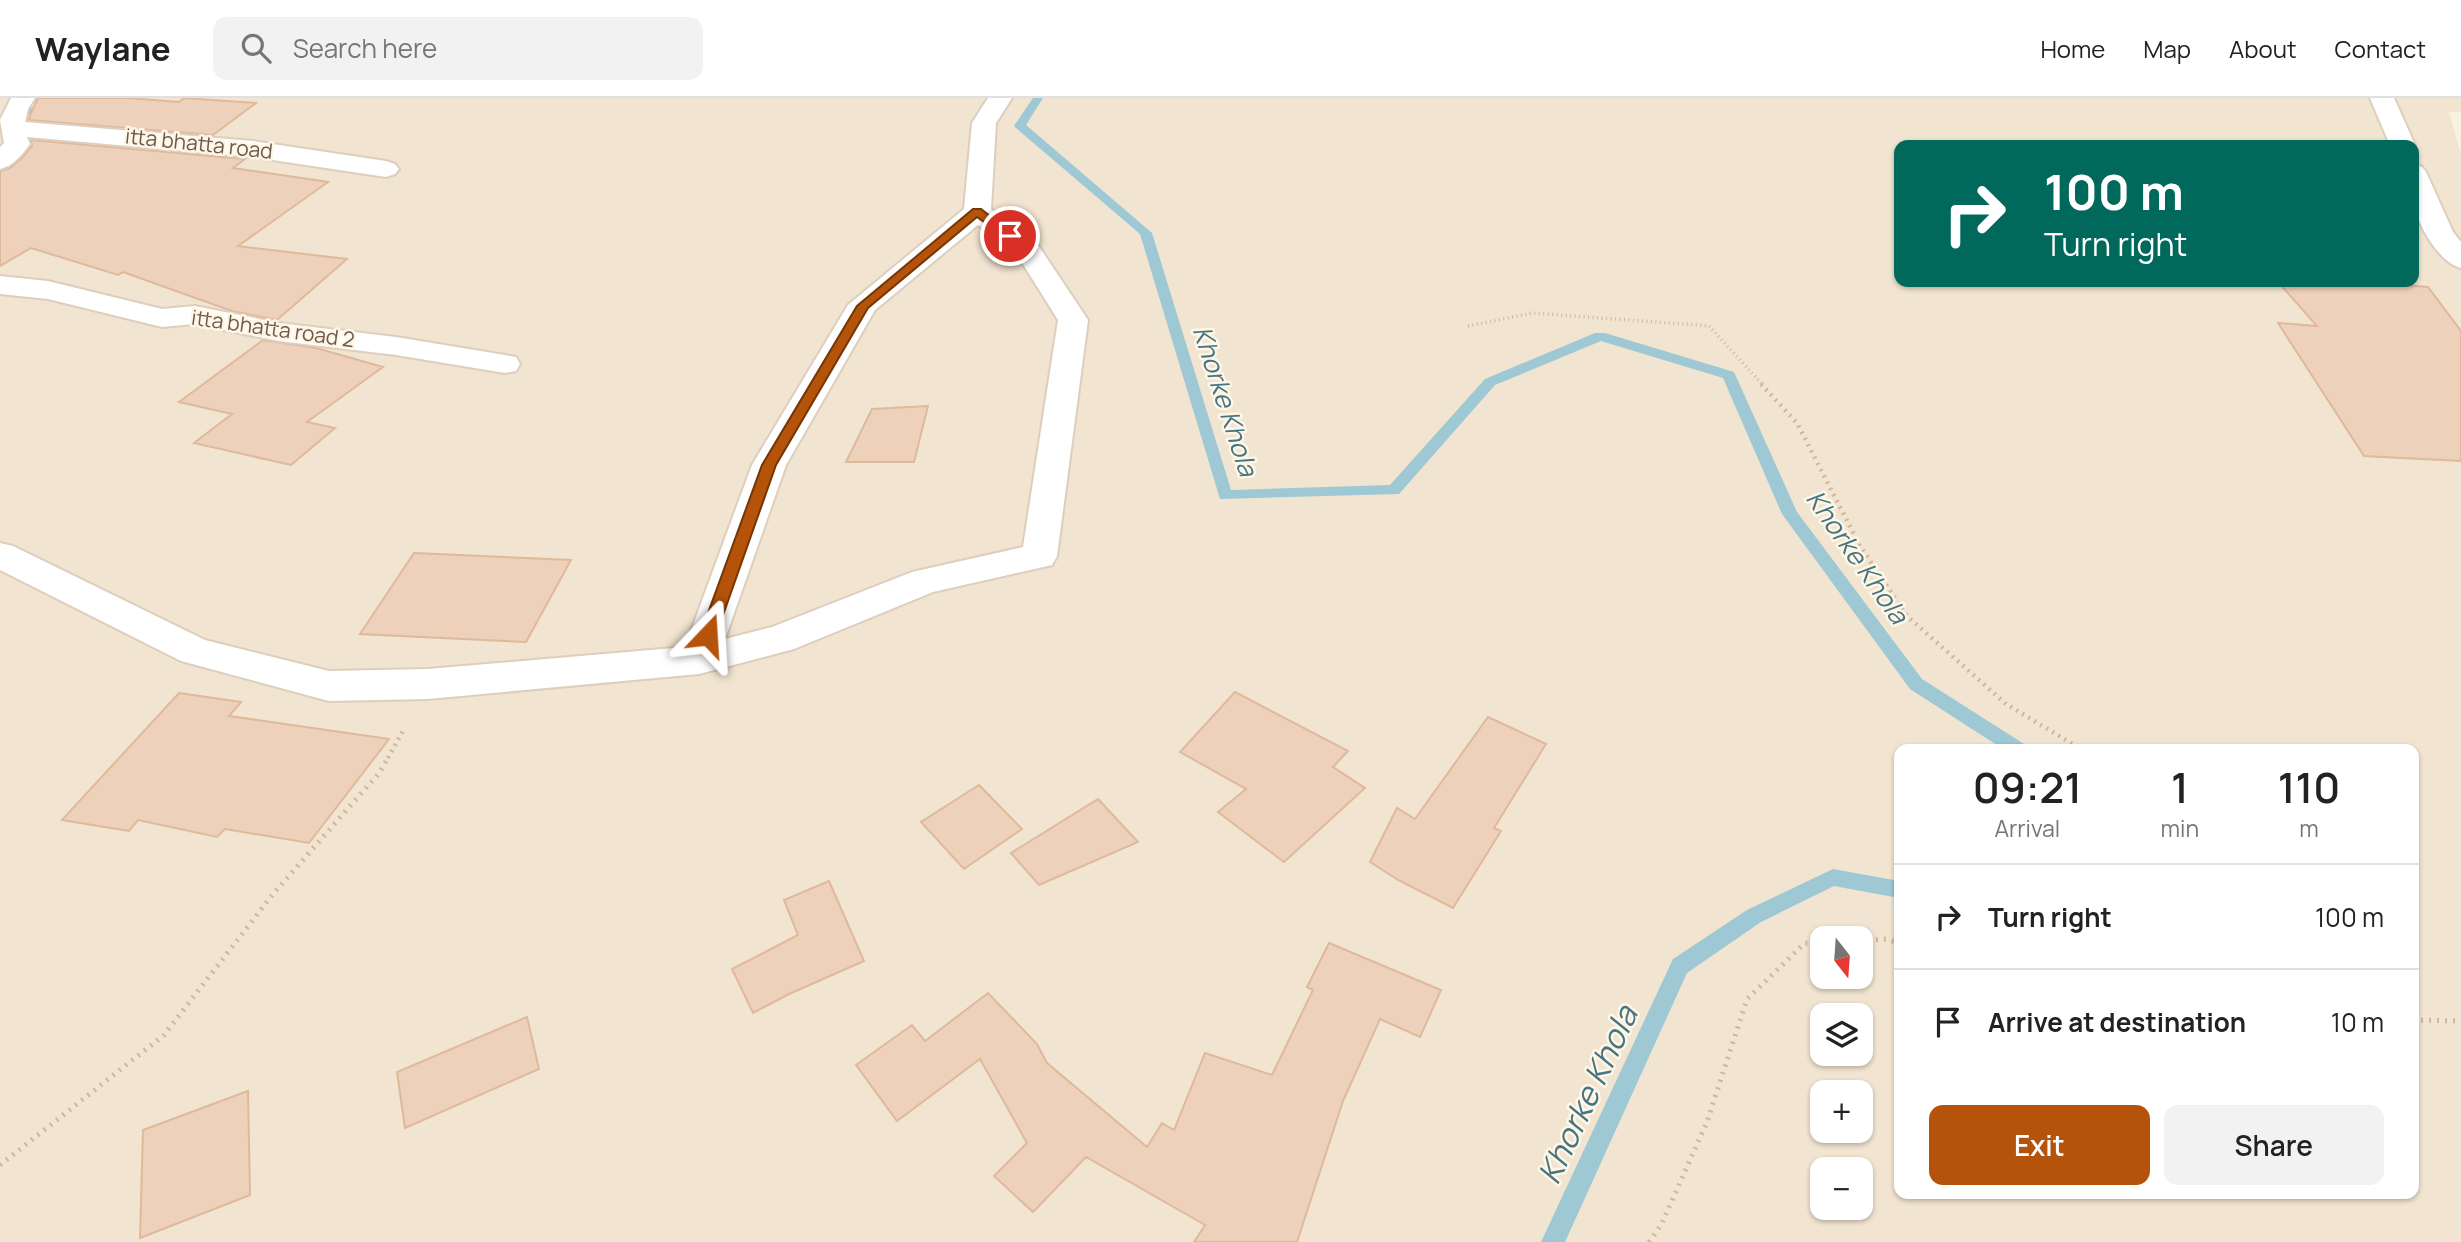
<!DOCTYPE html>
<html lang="en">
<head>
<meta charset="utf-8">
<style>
	:root { --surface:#fff; --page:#f2f2f2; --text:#222; --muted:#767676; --line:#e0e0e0; --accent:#b45309 }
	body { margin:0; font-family:Manrope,sans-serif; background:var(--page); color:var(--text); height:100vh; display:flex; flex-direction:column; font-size:26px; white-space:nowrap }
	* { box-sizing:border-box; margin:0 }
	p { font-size:23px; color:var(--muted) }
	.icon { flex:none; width:38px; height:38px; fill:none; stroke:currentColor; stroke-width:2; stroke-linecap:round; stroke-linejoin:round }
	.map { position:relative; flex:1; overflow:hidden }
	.sheet { position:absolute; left:1894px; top:646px; width:525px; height:455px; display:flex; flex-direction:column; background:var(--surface); border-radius:14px; box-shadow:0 2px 5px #0004 }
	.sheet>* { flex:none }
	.hud { position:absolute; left:1894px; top:42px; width:525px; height:147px; border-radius:14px; box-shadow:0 2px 5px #0004; background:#00695c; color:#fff; overflow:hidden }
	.needle { width:46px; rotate:163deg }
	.tools { position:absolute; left:1810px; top:828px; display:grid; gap:14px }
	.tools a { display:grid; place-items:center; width:63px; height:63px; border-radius:14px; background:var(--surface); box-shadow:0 2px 5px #0004; font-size:35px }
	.pin { position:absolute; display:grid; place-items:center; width:60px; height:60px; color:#fff; margin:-30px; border:4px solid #fff; border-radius:50%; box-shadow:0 2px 7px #0007 }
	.me { position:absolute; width:77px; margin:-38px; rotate:20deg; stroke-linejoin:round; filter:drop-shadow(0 0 5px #0008) }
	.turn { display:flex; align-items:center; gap:24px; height:147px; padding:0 35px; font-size:32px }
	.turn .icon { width:91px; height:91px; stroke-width:2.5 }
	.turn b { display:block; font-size:49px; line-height:60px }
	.eta { display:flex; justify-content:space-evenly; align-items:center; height:119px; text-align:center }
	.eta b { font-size:42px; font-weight:600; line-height:49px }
	.action { display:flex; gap:14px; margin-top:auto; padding:14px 35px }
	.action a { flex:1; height:80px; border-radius:14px; background:var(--accent); color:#fff; font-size:28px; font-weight:600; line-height:80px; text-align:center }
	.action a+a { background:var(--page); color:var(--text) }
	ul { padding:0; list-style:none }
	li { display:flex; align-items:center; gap:21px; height:105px; padding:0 35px; border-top:2px solid var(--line) }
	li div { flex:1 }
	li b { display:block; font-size:26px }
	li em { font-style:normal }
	header { display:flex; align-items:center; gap:42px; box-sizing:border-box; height:98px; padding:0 35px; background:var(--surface); border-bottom:2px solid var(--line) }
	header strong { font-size:33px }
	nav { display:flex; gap:38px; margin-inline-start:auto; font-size:24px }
	.search { width:490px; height:63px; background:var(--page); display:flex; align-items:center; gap:18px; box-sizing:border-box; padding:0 24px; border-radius:14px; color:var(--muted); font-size:26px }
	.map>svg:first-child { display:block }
	.residential { fill:#f1e4d0; fill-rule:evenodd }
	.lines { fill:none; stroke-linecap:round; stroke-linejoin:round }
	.stream { fill:#9ec8d3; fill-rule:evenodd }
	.building { fill:#eed1ba; stroke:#dfb99c; stroke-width:2 }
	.minor-casing { stroke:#ddcebd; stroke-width:4 }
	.path-far2 { stroke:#d2b59e; stroke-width:3.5; stroke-dasharray:1 3.5; stroke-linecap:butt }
	.path-far1 { stroke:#d2b59e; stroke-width:4.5; stroke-dasharray:2 5; stroke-linecap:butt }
	.path { stroke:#d2b59e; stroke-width:5; stroke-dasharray:2 6; stroke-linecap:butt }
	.minor { fill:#fff; fill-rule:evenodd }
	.route { fill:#b45309; stroke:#753606; stroke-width:2 }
	.labels { text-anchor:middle; stroke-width:5; stroke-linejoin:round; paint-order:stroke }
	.far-street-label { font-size:21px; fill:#6f594a; stroke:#fef6e6 }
	.water-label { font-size:26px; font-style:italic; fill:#467481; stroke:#fef6e6 }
	.near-water-label { font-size:32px; font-style:italic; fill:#467481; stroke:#fef6e6 }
</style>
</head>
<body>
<header>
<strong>Waylane</strong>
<div class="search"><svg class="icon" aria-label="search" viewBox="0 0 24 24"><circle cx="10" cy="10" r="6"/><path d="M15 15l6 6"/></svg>Search here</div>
<nav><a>Home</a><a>Map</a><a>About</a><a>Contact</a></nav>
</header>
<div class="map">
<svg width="2461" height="1144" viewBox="0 0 2461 1144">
	<rect width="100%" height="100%" fill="#faf2e1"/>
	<!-- residential -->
	<path class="residential" d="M0,0H2461V14H2449L2461,57V1144H0ZM1899,47H2413V184H1899ZM1899,651H2413V1096H1899ZM1822,840H1860V878H1822ZM1822,917H1860V956H1822ZM1822,994H1860V1032H1822ZM1822,1071H1860V1110H1822Z"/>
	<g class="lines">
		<!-- stream -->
		<path class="stream" d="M71,0H89L0,24V18Z
			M1033,0H1043L1026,27L1152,135L1231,392L1390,387L1485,281L1595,235H1605L1734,274L1797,414L1922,581L2024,646L2026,651H2003L1910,591L1782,416L1723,280L1601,243L1495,287L1399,396L1220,401L1140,136L1016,30L1014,28Z
			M1833,771L1899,783V800L1834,788L1761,824L1687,875L1565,1144H1541L1673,861L1747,812Z"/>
	</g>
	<!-- building -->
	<path class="building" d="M38,0H127L179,4L184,0L256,5L213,37L28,22Z
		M31,42L245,61L233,70L328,84L238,148L347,161L277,222L232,213L123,174L118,177L31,150L0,168V73L10,70L22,60L32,48Z
		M2278,184H2362L2428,189L2461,233V363L2364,358L2278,225L2317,228Z
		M263,242L316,250L383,269L307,324L335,330L291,367L194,345L232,316L179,304Z
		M928,308L914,364H846L872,311Z
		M414,455L571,462L526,544L360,536Z
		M1235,594L1348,653L1333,669L1365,690L1284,764L1218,714L1246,691L1180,654Z
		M179,595L241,604L229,618L389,641L309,745L225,731L217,739L138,722L129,733L62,722Z
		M1488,619L1546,646L1494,730L1501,733L1453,810L1398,782L1370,764L1397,710L1415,721Z
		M979,687L1022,731L964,771L921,724Z
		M1098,701L1138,744L1039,787L1011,755Z
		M829,783L864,863L789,896L753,915L732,871L798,837L784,802Z
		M1329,845L1441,892L1420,939L1380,921L1343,1003L1297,1144H1194L1205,1127L1086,1059L1033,1114L994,1078L1027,1045L980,961L897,1023L856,967L912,927L925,943L988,895L1037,946L1047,965L1147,1049L1162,1025L1174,1032L1205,955L1272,977L1313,892L1307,889Z
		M527,919L539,971L405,1030L397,974Z
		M248,993L250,1097L140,1140L143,1032Z"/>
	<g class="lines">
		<!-- minor casing -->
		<g class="minor-casing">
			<path id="minor" d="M11,0H35L28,11L25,24L253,43L386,63L395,66L399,71L395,76L386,79L253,59L27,39L30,46C22,57 13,68 0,71V49L4,45L0,22Z
				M988,0H1012L996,25L991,111L1036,144L1088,222L1057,458L1052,467L933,494L794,551L699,576L428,601L329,603L181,563L0,472V445L13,448L205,542L329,573L428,571L685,549L752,367L848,207L964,111L972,25ZM978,127L1016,155L1058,222L1023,449L912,474L772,529L725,541L786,367L875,212Z
				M2370,0H2394L2415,47L2413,49L2390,47Z
				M2413,66L2422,69L2426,74L2453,134L2461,144V170C2439,165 2418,127 2413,105C2411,94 2413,78 2413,66Z
				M0,178L48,183L162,211L195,208L279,225L396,239L505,257L516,259L520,266L516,273L505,275L396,257L279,243L195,226L162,229L48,201L0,196Z"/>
		</g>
		<!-- path-far2 -->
		<path class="path-far2" d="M1468,228L1533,215L1709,228L1763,287"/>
		<!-- path-far1 -->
		<path class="path-far1" d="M1761,286L1797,325L1860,448L1907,518L2006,606L2081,651
			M388,660L403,633"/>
		<!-- path -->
		<path class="path" d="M1860,843L1886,841L1899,845
			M2413,922L2461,923
			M0,1067L164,937L273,796L380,674L389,658
			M1649,1144L1661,1127L1707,1024L1747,901L1805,845H1822"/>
		<!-- minor -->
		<use href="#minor" class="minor"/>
	</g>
	<!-- route -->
	<path class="route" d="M973,111H981L1016,138L1006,140L977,119L868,210L776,367L716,537L708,543L703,541L700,537L762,367L857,208Z"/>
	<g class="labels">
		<!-- far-street labels -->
		<g class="far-street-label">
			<text transform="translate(199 46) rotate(6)" y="7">itta bhatta road</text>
			<text transform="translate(273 231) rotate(8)" y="7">itta bhatta road 2</text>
		</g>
		<!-- water labels -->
		<g class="water-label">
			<text transform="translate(1225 303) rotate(72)" y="9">Khorke Khola</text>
			<text transform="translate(1857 459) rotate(55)" y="9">Khorke Khola</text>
		</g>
		<!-- near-water labels -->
		<g class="near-water-label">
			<text transform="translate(1588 997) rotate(-65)" y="11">Khorke Khola</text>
		</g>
	</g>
</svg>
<div class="tools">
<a><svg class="needle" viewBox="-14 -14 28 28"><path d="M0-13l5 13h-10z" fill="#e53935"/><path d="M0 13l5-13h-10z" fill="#767676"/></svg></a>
<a><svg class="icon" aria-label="layers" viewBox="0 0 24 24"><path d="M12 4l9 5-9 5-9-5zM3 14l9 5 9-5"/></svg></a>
<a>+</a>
<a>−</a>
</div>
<div class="pin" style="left:1010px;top:138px;background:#d93025"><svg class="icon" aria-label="arrive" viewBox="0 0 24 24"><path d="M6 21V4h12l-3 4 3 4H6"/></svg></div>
<svg class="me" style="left:708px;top:537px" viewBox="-20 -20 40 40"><path d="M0-17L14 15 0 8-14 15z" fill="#b45309" stroke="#fff" stroke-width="4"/></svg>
<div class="hud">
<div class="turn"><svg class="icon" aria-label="right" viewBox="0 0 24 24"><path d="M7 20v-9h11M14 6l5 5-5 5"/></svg><div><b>100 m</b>Turn right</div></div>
</div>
<section class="sheet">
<div class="eta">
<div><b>09:21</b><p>Arrival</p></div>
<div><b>1</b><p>min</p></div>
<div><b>110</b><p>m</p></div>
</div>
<ul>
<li><svg class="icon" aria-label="right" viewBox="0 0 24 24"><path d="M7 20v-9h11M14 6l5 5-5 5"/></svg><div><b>Turn right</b></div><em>100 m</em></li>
<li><svg class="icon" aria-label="arrive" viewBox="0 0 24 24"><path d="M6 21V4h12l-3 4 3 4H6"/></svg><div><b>Arrive at destination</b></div><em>10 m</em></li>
</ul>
<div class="action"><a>Exit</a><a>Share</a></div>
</section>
</div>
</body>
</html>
